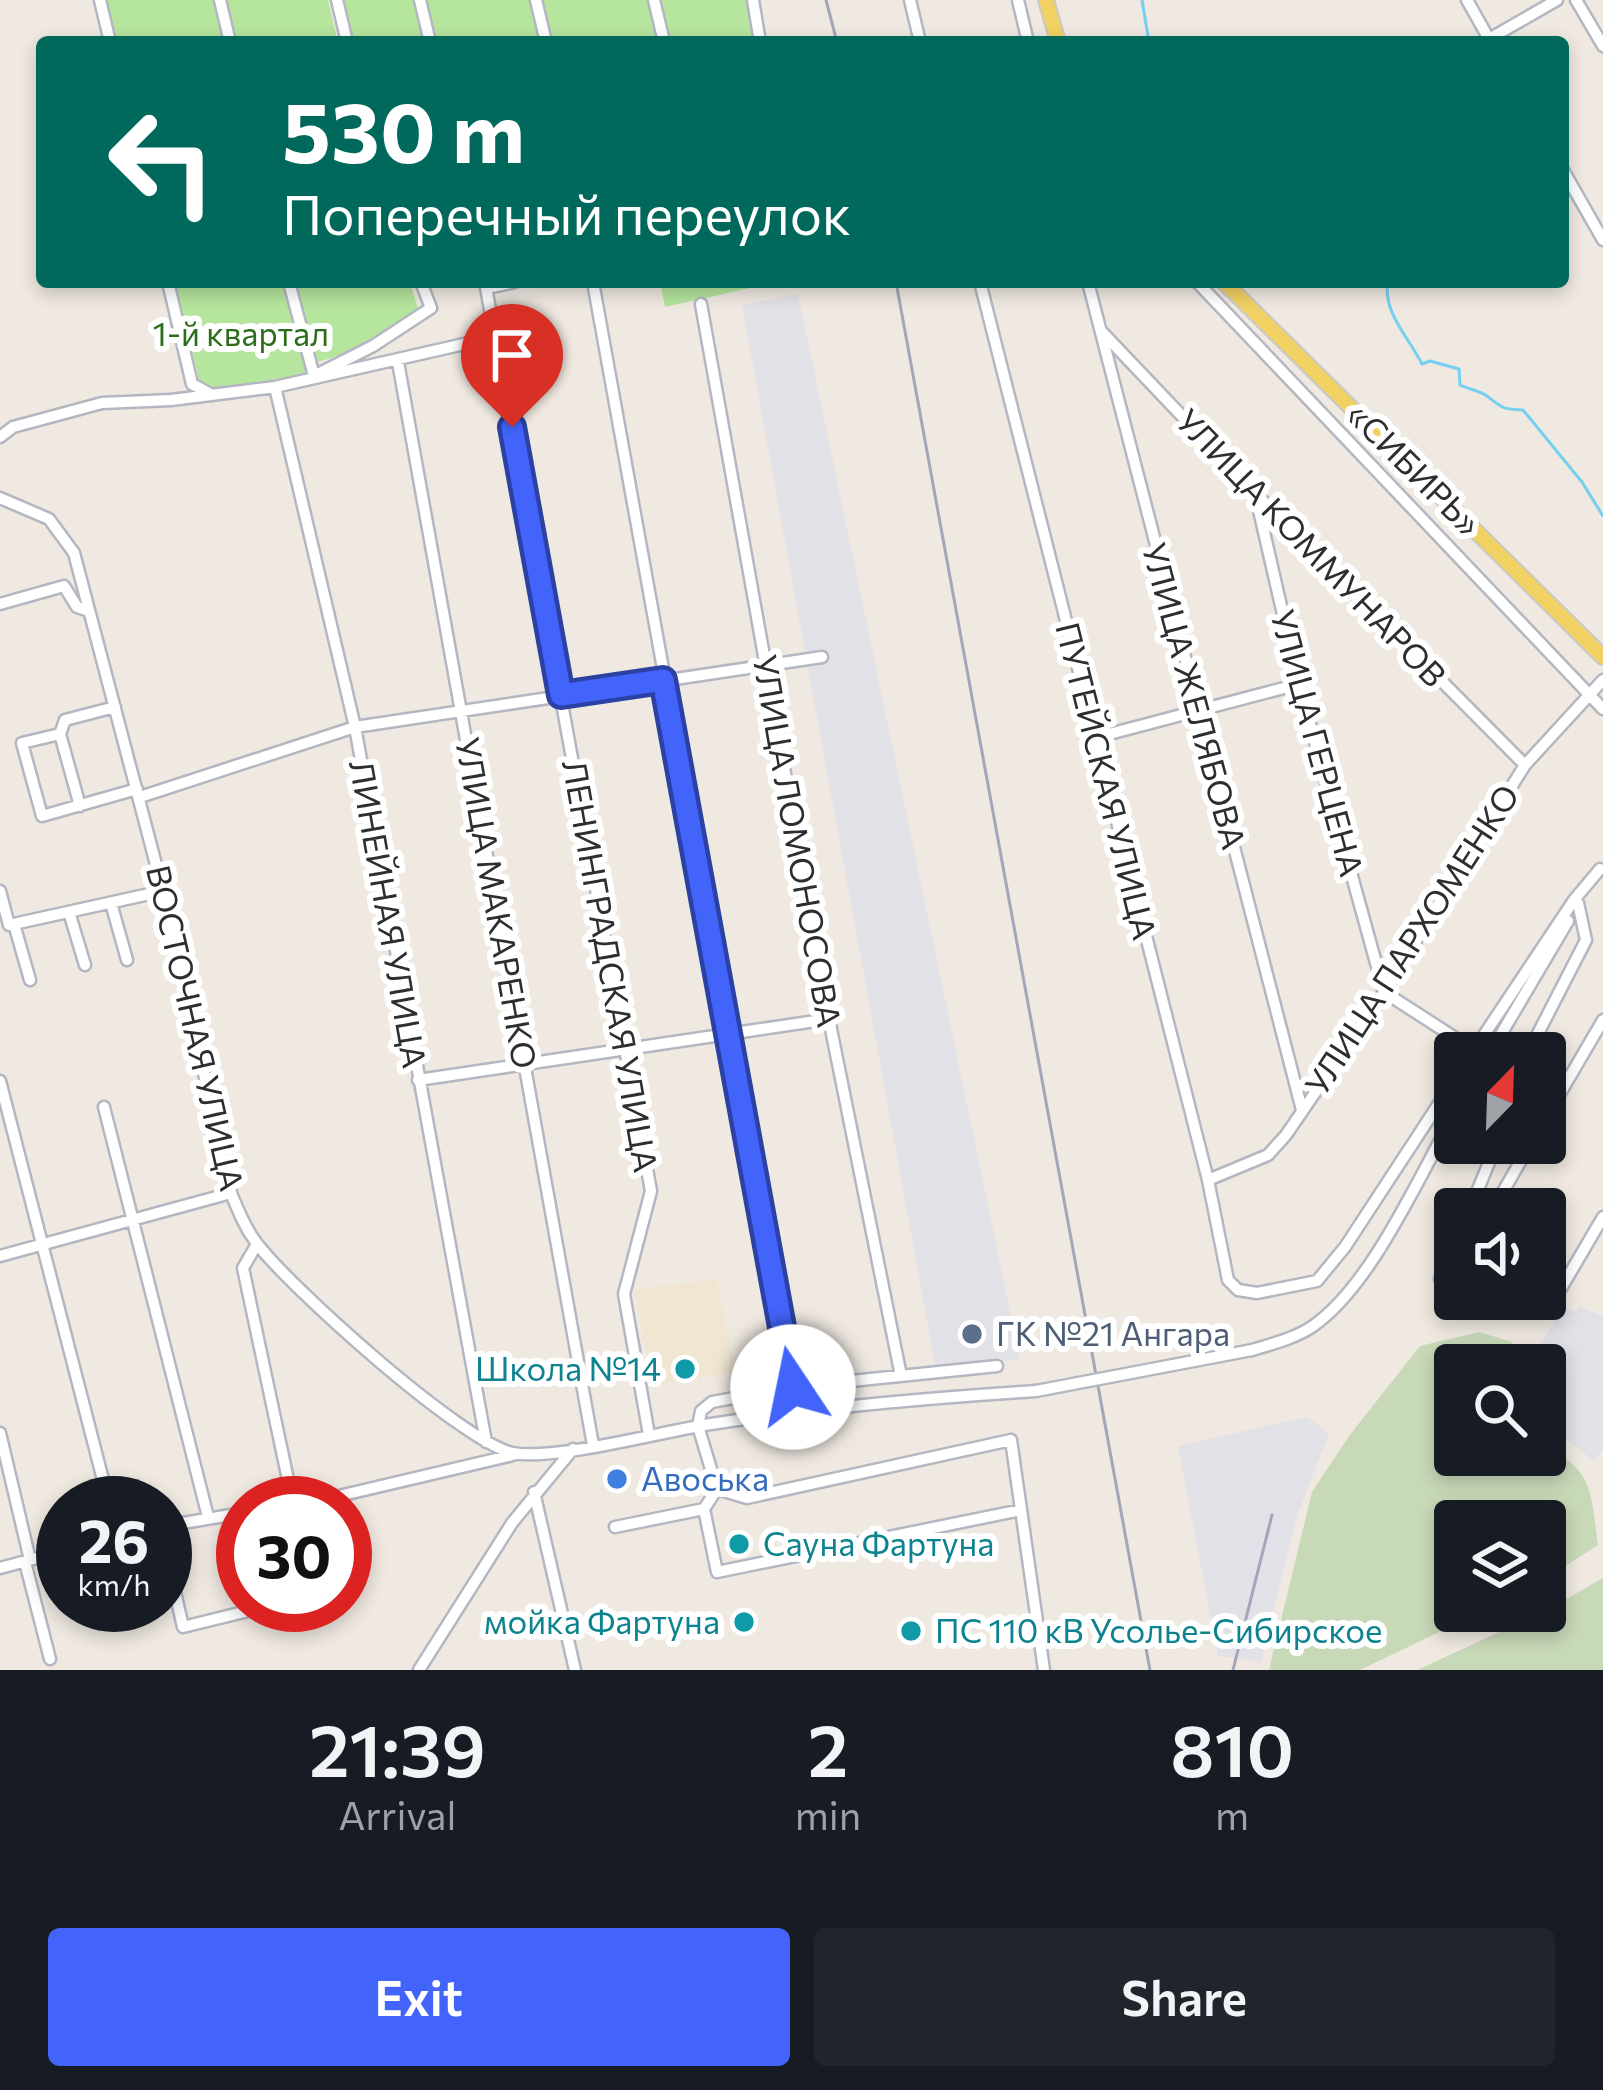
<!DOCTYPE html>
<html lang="en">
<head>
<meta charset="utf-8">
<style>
	:root { --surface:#171b24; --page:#20242c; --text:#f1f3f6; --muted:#9ea1a6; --accent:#4264fb }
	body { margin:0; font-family:Commissioner,sans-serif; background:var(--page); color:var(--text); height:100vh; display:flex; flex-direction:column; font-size:45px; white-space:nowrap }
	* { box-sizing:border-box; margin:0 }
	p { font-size:39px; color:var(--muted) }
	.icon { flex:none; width:66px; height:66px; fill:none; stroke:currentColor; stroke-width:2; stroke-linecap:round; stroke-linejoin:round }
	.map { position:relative; height:1670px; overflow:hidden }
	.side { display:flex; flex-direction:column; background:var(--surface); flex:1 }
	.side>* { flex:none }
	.guide { position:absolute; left:36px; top:36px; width:1533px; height:252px; border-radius:12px; box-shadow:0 6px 18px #0003; background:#00695c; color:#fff; overflow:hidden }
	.needle { width:78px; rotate:23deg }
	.buttons { position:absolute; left:1434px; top:1032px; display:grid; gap:24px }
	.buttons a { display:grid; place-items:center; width:132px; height:132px; border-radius:12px; background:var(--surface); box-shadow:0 6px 18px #0003; font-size:60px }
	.speed { position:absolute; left:36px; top:1476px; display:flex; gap:24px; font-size:60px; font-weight:700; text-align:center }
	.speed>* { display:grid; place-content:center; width:156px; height:156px; border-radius:50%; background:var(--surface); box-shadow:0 6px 18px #0003; line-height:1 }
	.speed small { font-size:30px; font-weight:400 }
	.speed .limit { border:18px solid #d22; background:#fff; color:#111 }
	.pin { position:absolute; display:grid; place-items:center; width:102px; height:102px; color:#fff; margin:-123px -51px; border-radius:50% 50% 50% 0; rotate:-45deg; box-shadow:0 0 12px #0007 }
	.pin .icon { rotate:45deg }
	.me { position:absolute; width:132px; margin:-66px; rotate:349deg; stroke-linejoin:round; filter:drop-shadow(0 0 9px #0008) }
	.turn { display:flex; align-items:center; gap:42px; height:252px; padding:0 48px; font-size:54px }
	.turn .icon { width:156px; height:156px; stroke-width:2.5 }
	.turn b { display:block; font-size:84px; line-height:102px }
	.eta { display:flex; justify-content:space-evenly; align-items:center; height:204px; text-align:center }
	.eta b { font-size:72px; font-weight:600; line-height:84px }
	.button { display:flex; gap:24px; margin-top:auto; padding:24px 48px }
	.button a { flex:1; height:138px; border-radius:12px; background:var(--accent); color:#fff; font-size:48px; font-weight:600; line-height:138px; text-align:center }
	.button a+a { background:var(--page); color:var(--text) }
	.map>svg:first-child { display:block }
	.industrial { fill:#e3e1e8 }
	.education { fill:#f0e6d1 }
	.green { fill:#b6e59e }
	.cemetery { fill:#c8d9b8 }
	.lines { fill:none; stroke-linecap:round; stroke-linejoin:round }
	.stream { stroke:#75cff0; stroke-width:3 }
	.minor-casing { stroke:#b4b7c1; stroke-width:15 }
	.major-casing { stroke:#c9c9c9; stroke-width:18 }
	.minor { stroke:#fff; stroke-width:10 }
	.major { stroke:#f2d163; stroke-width:14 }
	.rail { stroke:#a3a6b8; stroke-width:3 }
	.minor-bridge-casing { stroke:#b4b7c1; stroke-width:15; stroke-linecap:butt }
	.minor-bridge { stroke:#fff; stroke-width:10 }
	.route-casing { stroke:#2b41a3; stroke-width:30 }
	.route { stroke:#4264fb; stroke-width:21 }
	.service-dot { fill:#5c6f8a; stroke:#fff; stroke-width:4.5 }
	.culture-dot { fill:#0f9aa8; stroke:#fff; stroke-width:4.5 }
	.shop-dot { fill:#3f7fe0; stroke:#fff; stroke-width:4.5 }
	.labels { text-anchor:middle; stroke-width:12; stroke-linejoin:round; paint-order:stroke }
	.park-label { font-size:33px; fill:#2c6e1b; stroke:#fff }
	.street-label { font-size:33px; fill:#2e2e2e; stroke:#fff }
	.service-label { font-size:33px; fill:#4e5e75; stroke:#fff; text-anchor:start }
	.culture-label { font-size:33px; fill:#0d838f; stroke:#fff; text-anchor:end }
	.shop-label { font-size:33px; fill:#366cbe; stroke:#fff; text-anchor:start }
</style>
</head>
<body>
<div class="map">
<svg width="1603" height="1670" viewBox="0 0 1603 1670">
	<rect width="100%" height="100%" fill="#efe9e1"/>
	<!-- industrial -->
	<path class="industrial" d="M798,294L1020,1359L936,1370L742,305Z
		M1580,1306L1603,1317V1449L1594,1461L1545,1423V1378L1560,1356L1541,1344L1564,1307L1575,1312Z
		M1307,1417L1329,1433L1298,1513L1261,1662L1218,1656L1178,1446Z"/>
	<!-- education -->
	<path class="education" d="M717,1279L735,1372L652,1386L635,1289Z"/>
	<!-- green -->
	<path class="green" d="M106,0H218L228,42H117Z
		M224,0H328L338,42H234Z
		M341,0H417L427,42H352Z
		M426,0H533L543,42H436Z
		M539,0H653L662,42H550Z
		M658,0H746L754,42H668Z
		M175,282H288L310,374L211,389L199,379Z
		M294,282H410L419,312L363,349L314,363Z
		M660,282H777L665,307Z"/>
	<!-- cemetery -->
	<path class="cemetery" d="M1479,1332L1512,1342L1516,1365H1455V1455H1545V1432L1551,1449C1595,1472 1591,1499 1598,1545L1545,1579V1521H1455V1611H1483L1360,1670H1269L1312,1492L1349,1436L1420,1346Z
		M1603,1578V1670H1417L1545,1611Z"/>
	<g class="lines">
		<!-- stream -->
		<path class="stream" d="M1142,0L1149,42
			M1388,282C1382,312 1410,339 1422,364L1430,361L1459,369L1460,385C1468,389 1481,391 1487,396C1503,408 1501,409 1523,410L1582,482L1603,516"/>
		<!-- minor casing -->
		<g class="minor-casing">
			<path id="minor" d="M100,0L110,42
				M220,0L230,42
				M337,0L347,42
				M420,0L430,42
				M536,0L546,42
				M654,0L664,42
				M753,0L760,42
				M910,0L920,42
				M1018,0L1028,42
				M1467,0L1489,39
				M1576,0L1603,46
				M1491,42L1489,39L1557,0
				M1563,170L1603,240
				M168,282L192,384L212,395
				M289,282L314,376L373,346L431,308L421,282
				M485,282L651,1191L624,1294L649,1435
				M593,282L793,1387L712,1402L701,1411L698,1426L717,1489
				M980,282L1208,1180L1228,1280L1238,1290L1257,1293L1317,1281L1345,1247L1455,1079
				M1088,282L1302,1110
				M1197,282L1603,709
				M487,288L515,282
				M701,304L829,1019L901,1376
				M1102,332L1255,493L1525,765
				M398,362L593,1445
				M275,387L355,727L486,1442
				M0,437L13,427L102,403L171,400L275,387L495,337
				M1255,493L1299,684L1384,992L1474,1050
				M0,498L49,519L74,553L163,891L231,1193C238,1210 244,1226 255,1241C288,1286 463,1443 513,1453C554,1461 664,1431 711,1424C819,1407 926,1398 1036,1391
				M0,604L64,586L77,607L89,611
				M60,734L22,743L42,816L137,789
				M1094,738L1299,684
				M140,797L355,727L822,657
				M80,806L60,734L65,720L115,707
				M0,891L9,925L163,891
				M111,903L127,960
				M69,912L85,965
				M14,924L30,980
				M1472,1053L1574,900L1600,869
				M1490,1053L1568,921
				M1528,1053L1586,940L1578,903
				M418,1080L829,1019
				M0,1081L109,1503
				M104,1107L208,1517
				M1545,1119L1603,1020
				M1208,1180L1268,1155L1286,1135L1384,992L1525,765L1603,680
				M1470,1209L1497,1143
				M1493,1209L1531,1143
				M257,1244L243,1268L293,1503
				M0,1256L231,1193
				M1455,1256L1440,1279L1455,1282
				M1537,1299L1553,1302L1603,1217
				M1252,1350C1272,1344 1296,1338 1313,1326C1372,1285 1419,1176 1455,1113
				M793,1387L997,1366
				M0,1433L30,1560
				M534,1492L575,1670
				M309,1503L513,1455
				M704,1509L717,1572L1021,1510
				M165,1526L243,1513
				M615,1527L704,1509L717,1489L747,1498L1011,1440L1044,1670
				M165,1548L183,1627L260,1608
				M25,1562L50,1659
				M0,1568L63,1551
				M419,1670L512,1523L573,1449"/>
		</g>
		<!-- major casing -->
		<g class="major-casing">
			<path id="major" d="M1046,0L1058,42
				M1224,282L1603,657"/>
		</g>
		<!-- minor -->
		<use href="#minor" class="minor"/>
		<!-- major -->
		<use href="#major" class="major"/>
		<!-- rail -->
		<path class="rail" d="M826,0L837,42
			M896,282L1150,1670
			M1233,1670L1272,1515"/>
		<!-- minor-bridge casing -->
		<g class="minor-bridge-casing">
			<path id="minor-bridge" d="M1036,1391L1252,1350"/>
		</g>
		<!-- minor-bridge -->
		<use href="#minor-bridge" class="minor-bridge"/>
	</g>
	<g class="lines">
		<!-- route casing -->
		<g class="route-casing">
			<path id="route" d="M512,427L561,695L663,680L793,1387"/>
		</g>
		<!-- route -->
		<use href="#route" class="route"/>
	</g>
	<!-- markers -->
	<circle class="service-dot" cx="972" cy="1334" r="12"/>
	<g class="culture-dot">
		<circle cx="685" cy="1369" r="12"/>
		<circle cx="739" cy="1544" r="12"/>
		<circle cx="744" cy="1622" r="12"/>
		<circle cx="911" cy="1631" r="12"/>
	</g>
	<circle class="shop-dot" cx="617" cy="1479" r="12"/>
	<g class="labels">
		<!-- park labels -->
		<g class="park-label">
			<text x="241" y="346">1-й квартал</text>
		</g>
		<!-- street labels -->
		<g class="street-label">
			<text transform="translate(1414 469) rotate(45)" y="12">«СИБИРЬ»</text>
			<text transform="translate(1311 548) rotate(46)" y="12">УЛИЦА КОММУНАРОВ</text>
			<text transform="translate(1194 696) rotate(75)" y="12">УЛИЦА ЖЕЛЯБОВА</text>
			<text transform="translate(1317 743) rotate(75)" y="12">УЛИЦА ГЕРЦЕНА</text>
			<text transform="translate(1106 781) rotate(76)" y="12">ПУТЕЙСКАЯ УЛИЦА</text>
			<text transform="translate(797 841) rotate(80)" y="12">УЛИЦА ЛОМОНОСОВА</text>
			<text transform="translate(496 903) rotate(80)" y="12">УЛИЦА МАКАРЕНКО</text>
			<text transform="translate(388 914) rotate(80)" y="12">ЛИНЕЙНАЯ УЛИЦА</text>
			<text transform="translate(1412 940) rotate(-57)" y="12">УЛИЦА ПАРХОМЕНКО</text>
			<text transform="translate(610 966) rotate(80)" y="12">ЛЕНИНГРАДСКАЯ УЛИЦА</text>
			<text transform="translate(195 1028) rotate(77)" y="12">ВОСТОЧНАЯ УЛИЦА</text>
		</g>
		<!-- service labels -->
		<g class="service-label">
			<text x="996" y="1346">ГК №21 Ангара</text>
		</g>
		<!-- culture labels -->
		<g class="culture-label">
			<text x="661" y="1381">Школа №14</text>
			<text x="763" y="1556" text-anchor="start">Сауна Фартуна</text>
			<text x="720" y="1634">мойка Фартуна</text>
			<text x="935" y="1643" text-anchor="start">ПС 110 кВ Усолье-Сибирское</text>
		</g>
		<!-- shop labels -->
		<g class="shop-label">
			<text x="641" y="1491">Авоська</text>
		</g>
	</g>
</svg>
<div class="buttons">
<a><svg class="needle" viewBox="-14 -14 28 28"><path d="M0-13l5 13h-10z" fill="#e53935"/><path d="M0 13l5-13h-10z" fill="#9ea1a6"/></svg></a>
<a><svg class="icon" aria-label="sound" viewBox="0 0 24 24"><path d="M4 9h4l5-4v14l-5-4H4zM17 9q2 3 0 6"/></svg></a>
<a><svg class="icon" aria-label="search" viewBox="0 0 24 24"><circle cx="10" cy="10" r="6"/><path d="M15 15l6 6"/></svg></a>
<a><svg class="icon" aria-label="layers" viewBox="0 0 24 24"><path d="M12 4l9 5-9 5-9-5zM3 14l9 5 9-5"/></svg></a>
</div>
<div class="speed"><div>26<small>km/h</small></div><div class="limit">30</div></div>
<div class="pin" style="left:512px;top:427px;background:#d93025"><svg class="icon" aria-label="arrive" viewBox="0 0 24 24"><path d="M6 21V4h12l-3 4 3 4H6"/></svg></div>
<svg class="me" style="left:793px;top:1387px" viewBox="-20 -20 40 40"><circle r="19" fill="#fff"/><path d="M0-13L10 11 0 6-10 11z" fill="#4264fb"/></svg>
<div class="guide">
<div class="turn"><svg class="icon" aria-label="left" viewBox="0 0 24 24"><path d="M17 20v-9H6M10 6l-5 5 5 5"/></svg><div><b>530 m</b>Поперечный переулок</div></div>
</div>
</div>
<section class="side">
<div class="eta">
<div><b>21:39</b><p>Arrival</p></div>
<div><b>2</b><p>min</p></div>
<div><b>810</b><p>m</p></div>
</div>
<div class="button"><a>Exit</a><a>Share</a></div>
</section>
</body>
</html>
